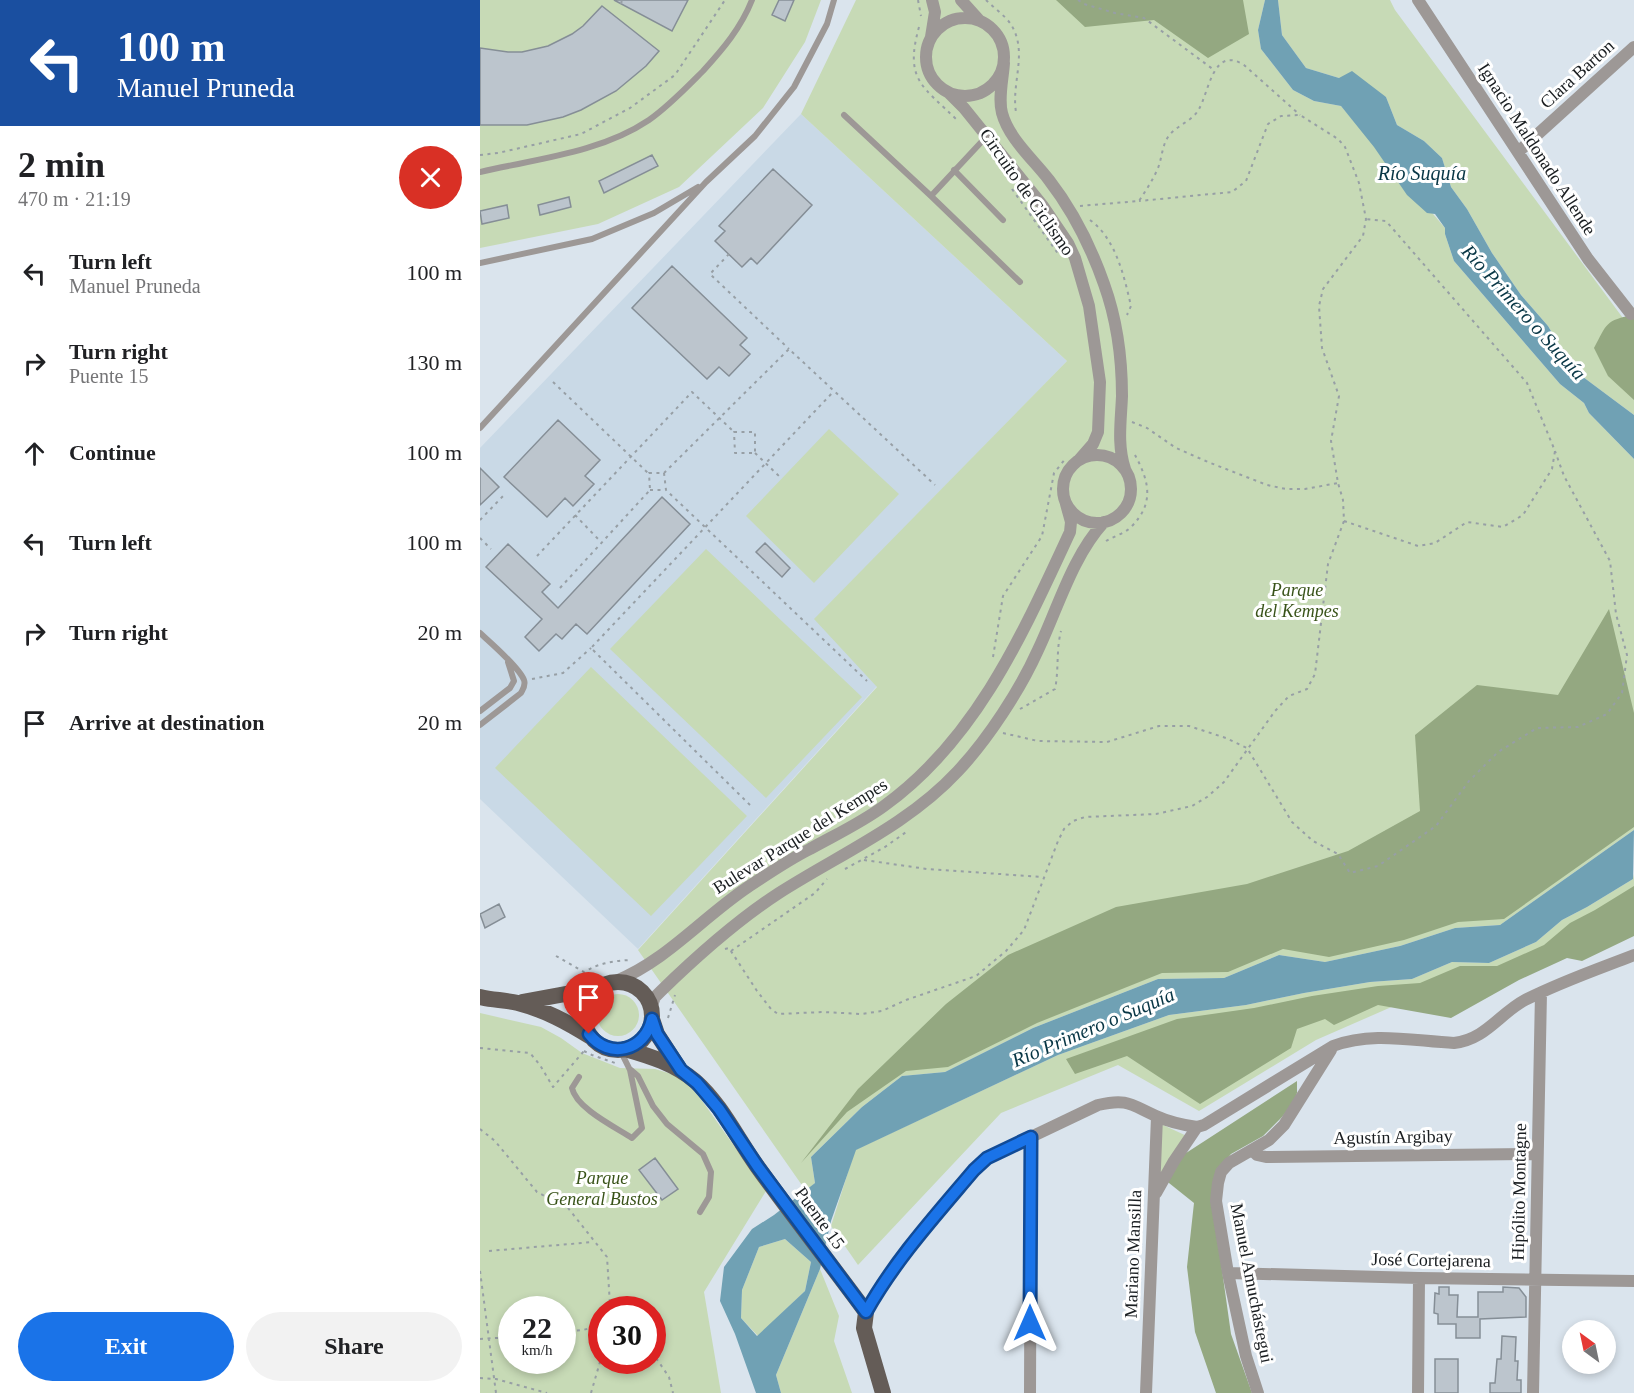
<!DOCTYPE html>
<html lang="en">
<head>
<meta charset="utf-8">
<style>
	:root { --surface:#fff; --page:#f2f2f2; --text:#202124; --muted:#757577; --accent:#1a73e8 }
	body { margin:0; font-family:Georgia,serif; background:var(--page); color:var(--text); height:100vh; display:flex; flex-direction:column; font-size:22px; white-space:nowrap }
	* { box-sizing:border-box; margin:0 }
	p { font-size:20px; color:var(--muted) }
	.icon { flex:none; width:33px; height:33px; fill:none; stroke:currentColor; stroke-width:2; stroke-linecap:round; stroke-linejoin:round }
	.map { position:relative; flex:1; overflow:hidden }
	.panel { display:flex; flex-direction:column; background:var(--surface); width:480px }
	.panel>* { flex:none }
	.banner { background:#1a4fa0; color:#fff; overflow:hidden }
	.needle { width:39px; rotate:327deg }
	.controls { position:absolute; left:1082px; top:1320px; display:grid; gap:12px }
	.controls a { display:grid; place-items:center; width:54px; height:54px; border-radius:50%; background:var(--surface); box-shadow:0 3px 9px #0003; font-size:30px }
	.speed { position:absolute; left:18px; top:1296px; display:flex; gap:12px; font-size:30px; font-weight:700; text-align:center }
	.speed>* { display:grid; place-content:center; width:78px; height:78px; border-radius:50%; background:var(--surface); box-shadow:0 3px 9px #0003; line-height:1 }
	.speed small { font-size:15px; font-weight:400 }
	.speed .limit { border:9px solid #d22; background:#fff; color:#111 }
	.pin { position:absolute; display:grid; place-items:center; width:51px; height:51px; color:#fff; margin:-62px -26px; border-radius:50% 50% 50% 0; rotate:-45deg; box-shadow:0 0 6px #0007 }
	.pin .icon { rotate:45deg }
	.me { position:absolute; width:66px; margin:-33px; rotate:0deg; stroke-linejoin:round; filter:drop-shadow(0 0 4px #0008) }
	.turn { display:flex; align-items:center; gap:21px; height:126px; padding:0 18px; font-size:27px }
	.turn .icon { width:78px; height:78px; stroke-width:2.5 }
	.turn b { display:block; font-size:42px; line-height:51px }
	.round { display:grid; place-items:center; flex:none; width:63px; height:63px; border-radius:32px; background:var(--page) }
	.overview { display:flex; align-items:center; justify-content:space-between; height:102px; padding:0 18px }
	h1 { font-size:36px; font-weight:600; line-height:45px }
	.action { display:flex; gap:12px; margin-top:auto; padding:12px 18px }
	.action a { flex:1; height:69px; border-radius:36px; background:var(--accent); color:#fff; font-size:24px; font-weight:600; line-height:69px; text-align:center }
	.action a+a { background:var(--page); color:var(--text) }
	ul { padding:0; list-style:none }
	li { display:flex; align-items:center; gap:18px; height:90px; padding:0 18px }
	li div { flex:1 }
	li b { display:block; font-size:22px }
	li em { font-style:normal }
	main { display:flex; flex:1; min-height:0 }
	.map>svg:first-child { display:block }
	.built { fill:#c9d9e6 }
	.green { fill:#c7dab6; fill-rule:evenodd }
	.forest { fill:#94a881 }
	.water { fill:#70a1b4; fill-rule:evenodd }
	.building { fill:#bcc5cd; stroke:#858e96; stroke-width:1.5 }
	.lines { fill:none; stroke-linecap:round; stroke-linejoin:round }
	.path { stroke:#979fa5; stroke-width:2; stroke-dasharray:3 4.5; stroke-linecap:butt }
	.service { stroke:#9d9896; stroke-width:6 }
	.minor { stroke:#9d9896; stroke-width:12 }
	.primary { stroke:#645c57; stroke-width:16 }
	.route-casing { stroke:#114b97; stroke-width:15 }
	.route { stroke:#1a73e8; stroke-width:10 }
	.labels { text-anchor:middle; stroke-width:6; stroke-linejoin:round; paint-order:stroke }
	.street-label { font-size:18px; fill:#191d20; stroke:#fff }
	.park-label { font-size:18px; font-style:italic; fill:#395319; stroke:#fff }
	.water-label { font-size:20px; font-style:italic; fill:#083645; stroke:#fff }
</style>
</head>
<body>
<main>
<section class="panel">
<div class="banner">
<div class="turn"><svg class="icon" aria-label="left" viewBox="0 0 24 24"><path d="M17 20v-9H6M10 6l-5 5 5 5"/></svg><div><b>100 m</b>Manuel Pruneda</div></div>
</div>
<div class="overview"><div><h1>2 min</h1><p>470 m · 21:19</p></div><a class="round" style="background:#d93025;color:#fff"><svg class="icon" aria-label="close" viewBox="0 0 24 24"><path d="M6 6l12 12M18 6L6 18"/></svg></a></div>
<ul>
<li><svg class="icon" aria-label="left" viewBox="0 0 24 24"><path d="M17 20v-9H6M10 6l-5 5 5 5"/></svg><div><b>Turn left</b><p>Manuel Pruneda</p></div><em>100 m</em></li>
<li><svg class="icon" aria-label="right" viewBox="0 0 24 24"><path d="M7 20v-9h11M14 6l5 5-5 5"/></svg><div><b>Turn right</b><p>Puente 15</p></div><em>130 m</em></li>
<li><svg class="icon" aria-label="ahead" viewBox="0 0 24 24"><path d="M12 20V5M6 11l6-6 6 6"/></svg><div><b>Continue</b></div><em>100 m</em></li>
<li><svg class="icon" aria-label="left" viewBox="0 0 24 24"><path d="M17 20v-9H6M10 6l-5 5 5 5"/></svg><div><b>Turn left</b></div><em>100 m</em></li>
<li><svg class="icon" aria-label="right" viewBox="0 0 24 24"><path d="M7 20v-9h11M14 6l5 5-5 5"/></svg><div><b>Turn right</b></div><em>20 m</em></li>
<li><svg class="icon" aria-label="arrive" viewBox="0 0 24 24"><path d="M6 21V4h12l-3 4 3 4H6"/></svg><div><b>Arrive at destination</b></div><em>20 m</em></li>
</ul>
<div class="action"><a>Exit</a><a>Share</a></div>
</section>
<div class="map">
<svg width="1154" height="1393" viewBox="0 0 1154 1393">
	<rect width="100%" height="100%" fill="#dae4ed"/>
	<!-- built -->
	<path class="built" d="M321,114L587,361L335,619L397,686L158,949L0,799V448Z"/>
	<!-- green -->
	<path class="green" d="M0,0H341L325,42L283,108L199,187L118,224L0,248Z
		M376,0H785L778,30L781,49L813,90L834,101L861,106L965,228V234L974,261L1080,384L1104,403L1109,413L1154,459V830L1020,925L975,928L920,946L845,962L799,955L744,978L678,979L553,1028L465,1072L422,1076L382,1107L331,1157L335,1183L326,1191L158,950L397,687L334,619L587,361L321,114Z
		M798,0H910L915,10L1154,333V415L1095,371L1068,326L1041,295L1012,253L987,209L971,187L962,158L944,141L917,125L906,97L859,78L826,68L802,35Z
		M349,429L419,494L334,583L266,516Z
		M226,549L382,697L286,798L130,649Z
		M111,667L267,816L171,916L15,768Z
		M1154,874V906L1076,954L932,998L836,1040L719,1111L638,1065L521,1113L378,1265L351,1226L375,1150L578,1055L689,1015L766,1005L824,993L890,982L932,979L972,962L1009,963L1056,942L1082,920L1107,907L1153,879Z
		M117 1015a21 21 0 1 1 42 0a21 21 0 1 1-42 0Z
		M0,1013L61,1027L81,1038L102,1053L140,1068L175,1069L195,1075L206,1083L218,1095L286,1191L224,1292L241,1393H0ZM32,1310H82V1360H32ZM122,1310H172V1360H122Z
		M681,1124L709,1137L678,1182Z
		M305,1239L331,1262L325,1291L278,1336L261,1318L262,1290L279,1247Z
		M340,1269L359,1316L354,1341L372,1393H301L296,1375Z"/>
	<!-- forest -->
	<path class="forest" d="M576,0H763L769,34L728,58L674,20L605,27Z
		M1154,315V400L1128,376L1114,348C1127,324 1125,320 1154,315Z
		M1129,609L1154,713V827L1024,919L978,922L924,940L849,957L803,949L748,972L682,973L557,1023L468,1067L426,1071L367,1112L321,1163L378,1089L466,1004L528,955L636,907L767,884L868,851L940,811L935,735L997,685L1078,695Z
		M1154,886V936L1102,961L1087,958L1039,980L971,1018L898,1005L854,1025L845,1019L817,1029L811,1048L720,1104L647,1056L595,1074L586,1059L697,1019L774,1008L832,996L898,986L940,983L980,966H1017L1064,945L1090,923L1115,910Z
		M817,1081V1093L812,1105L801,1118L783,1136L751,1154L736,1172L732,1199L751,1334L772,1393H736L715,1332L707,1267L714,1203L684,1179L703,1155Z"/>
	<!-- water -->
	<path class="water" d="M785,0H798L802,35L826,68L859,78L872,71L906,97L917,125L944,141L962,158L971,187L987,209L1012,253L1041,295L1068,326L1095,371L1154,415V459L1109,413L1104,403L1080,384L974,261L965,234V228L955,214L947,213L927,195L894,147L861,106L834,101L813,90L781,49L778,30Z
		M1154,830L1153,879L1107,907L1082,920L1056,942L1009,963L972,962L932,979L890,982L824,993L766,1005L689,1015L578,1055L376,1150L351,1221L340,1269L296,1375L301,1393H276L255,1334L240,1301L244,1267L272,1229L294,1215L335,1183L331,1157L382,1107L422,1076L465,1072L553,1028L678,979L744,978L799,955L845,962L920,946L975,928L1020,925ZM305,1239L331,1262L325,1291L277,1336L261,1318L262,1290L279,1247Z"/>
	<!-- building -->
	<path class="building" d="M134,0H208L192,31Z
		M299,0H314L305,21L292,15Z
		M122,6L179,51L166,66L136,91L101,110L83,117L47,125H0V48L28,52H42L68,46L92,34L103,26Z
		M172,155L178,166L124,193L119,181Z
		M293,169L332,205L277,264L271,258L262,267L235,241L245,231L239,226Z
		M89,197L91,207L60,215L58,205Z
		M27,205L29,218L2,224L0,211Z
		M192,266L267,338L260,345L270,354L249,376L239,367L227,379L152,308Z
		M78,420L120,460L105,476L114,484L93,506L85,498L67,517L24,477Z
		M0,468L19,487L0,505Z
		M182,497L210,524L107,634L96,624L82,639L76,634L59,651L45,637L62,619L6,567L28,544L70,584L62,592L78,608Z
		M285,543L310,568L302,577L276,552Z
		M19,904L25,917L5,928L0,914Z
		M175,1158L198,1189L182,1200L159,1170Z
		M959,1287H969V1295H978L977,1317H998V1292H1023V1287L1039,1288L1046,1297V1317L1000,1319V1338H976V1324H958V1314L954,1313L955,1293L959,1294Z
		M1022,1336L1036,1337L1035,1361H1038L1037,1380H1041V1393H1010V1383H1015L1017,1359H1021Z
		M955,1359H978V1393H955Z"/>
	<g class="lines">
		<!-- path -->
		<path class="path" d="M438,0L441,16
			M506,0C514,8 524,15 530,23C549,51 531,82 536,112
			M598,0L604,4L635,13L664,18L734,70
			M141,4L142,0
			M439,27C424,81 443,86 478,121
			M0,155L18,153L101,134L150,108L195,75L245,0
			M532,189L579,255
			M600,206L659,201C666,190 673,180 678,168C682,158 682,146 688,137C696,125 712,122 719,109C729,92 733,45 764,65L820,115
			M610,220C636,239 644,276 651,306L647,315
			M249,254L230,274L309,349
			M73,382L168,473
			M652,422L667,428L696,448L728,462L787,485L806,489H825L858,483
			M254,432H275V453H255Z
			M275,453L301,478
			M184,473L186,490L387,681
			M170,490H185
			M95,515L120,541
			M0,520L25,494
			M864,521L938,546L955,543L987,522L1023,527L1043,515L1072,469L1075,451L1047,383L906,221L886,219
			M0,538L11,549
			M626,541C634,536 644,534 651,527C675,503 669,481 655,455
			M57,556L212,392L254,432
			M80,588L170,490L169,473H184L309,349L455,485
			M513,657L523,596L562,536L574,473L586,458
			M52,679L83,673L111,648
			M540,709L575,689C579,670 576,650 581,631
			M523,733L558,741L627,742L679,726H709L746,738L767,748L812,822L833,841L858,854L870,873L898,866L956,826L989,781L1018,752L1057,728L1098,727L1127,714L1142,693L1147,655L1136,614L1130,561L1084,476L1075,451
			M270,805L111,648L354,391
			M384,860L447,869L563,877
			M365,869L405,847L429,830
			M245,949L249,948L277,991L291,1009L298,1014L343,1012L381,1014L402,1011L426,1000L496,976L526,951L544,930L578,841L584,829L593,821L605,817L676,814L712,806L727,797L744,782L795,711L809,696L827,689L835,674L848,564L864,521L863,500L858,483L851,441L859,396L842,348L839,306L843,289L883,236L886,219L879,183L865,147L858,139L820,115L801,116L788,124L766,181L752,192L659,201
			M251,951L335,893L347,879
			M76,956L104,972C119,963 133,961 150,960
			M188,1018L195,995
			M0,1048L50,1053L60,1065L73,1087L104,1051
			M104,1051L112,1055L135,1063
			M0,1129L15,1141L57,1192L88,1208L127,1257L130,1305
			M9,1251L113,1242
			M0,1271L16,1393
			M82,1332L103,1330L122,1325
			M0,1339L32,1337
			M172,1352L189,1377L193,1393
			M0,1378L16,1379L67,1393
			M111,1393L122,1355"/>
		<!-- service -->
		<path class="service" d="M364,115L451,196L540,282
			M474,170L523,220
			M0,172C56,159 120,153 169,120C189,106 206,88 223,71C243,49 261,28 272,0
			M451,196L506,137
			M0,263L112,239L174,213L218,187
			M0,428L226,182L275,136L314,87L347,24L354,0
			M0,633C11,643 39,667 44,680C46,685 43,689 41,693L0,725
			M0,711L30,688L34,681L28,662
			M151,1070L158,1076L173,1106L187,1124L223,1154L231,1172L229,1197L220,1212
			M99,1077L92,1088C96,1108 135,1127 152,1138L162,1128L150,1070L140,1050"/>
		<!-- minor -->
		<path class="minor" d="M481,0L499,20
			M938,0L1108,259L1151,314
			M446 57a39 39 0 1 1 78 0a39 39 0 1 1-78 0Z
			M451,37L455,12L452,0
			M524,63C523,79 518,98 522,113C529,139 553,159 569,180C593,211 611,247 624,284C637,320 642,358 642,396C641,421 637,445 645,469
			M469,93L484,108L563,206L588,243L595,258L609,306L620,382L618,432L613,444L599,460
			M1038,152L1154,47
			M583 489a34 34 0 1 1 68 0a34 34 0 1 1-68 0Z
			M136,981C186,961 223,917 268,887C288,874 308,860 330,849C355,835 381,823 404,806C497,739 543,633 590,532L591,522L586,504
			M171,1008L175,997L181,991C218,955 256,921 299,893C360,854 428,825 478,771C508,739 540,690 558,650C578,608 592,557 624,522
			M717,1127L724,1125L853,1046C892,1031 933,1041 974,1043C1006,1039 1019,1014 1045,1000C1080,982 1118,969 1154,955
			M772,1150L777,1155L786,1157L1057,1154
			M676,1193L694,1161L717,1127
			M748,1273L939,1278L1154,1281
			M386,1312C415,1260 456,1216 494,1170L507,1158L618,1105C648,1098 651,1105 676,1116C689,1122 703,1125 717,1127
			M550,1393L551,1137
			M666,1393L677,1117
			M778,1393L766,1356L748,1273L736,1201L738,1183L741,1172L749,1163L789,1140L804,1125L851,1050
			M938,1393L939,1278
			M1053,1393L1061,993"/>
		<!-- primary -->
		<path class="primary" d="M104 1016a34 34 0 1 1 68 0a34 34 0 1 1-68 0Z
			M0,997C12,1000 25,1000 38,1003C65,1010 87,1022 111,1037
			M42,1002L118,988
			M172,1019L177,1034L199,1068
			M145,1049C170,1056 195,1064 215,1081C241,1104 257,1138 277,1166C312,1215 350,1263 386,1312L384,1328L403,1393"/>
	</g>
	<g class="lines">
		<!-- route casing -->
		<g class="route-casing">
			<path id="route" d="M109,1034C129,1060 165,1051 172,1019L177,1034L201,1070L217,1083L239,1109L278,1167L386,1312C415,1260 456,1215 494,1170L507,1158L551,1137L550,1323"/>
		</g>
		<!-- route -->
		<use href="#route" class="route"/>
	</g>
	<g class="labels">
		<!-- street labels -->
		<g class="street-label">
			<text transform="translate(1097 74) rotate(-42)" y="6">Clara Barton</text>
			<text transform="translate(1057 149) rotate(57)" y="6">Ignacio Maldonado Allende</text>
			<text transform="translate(547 192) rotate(55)" y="6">Circuito de Ciclismo</text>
			<text transform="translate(320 836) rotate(-32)" y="6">Bulevar Parque del Kempes</text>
			<text transform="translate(913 1137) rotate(-1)" y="6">Agustín Argibay</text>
			<text transform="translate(1039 1192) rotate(-89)" y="6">Hipólito Montagne</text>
			<text transform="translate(340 1218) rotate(54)" y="6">Puente 15</text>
			<text transform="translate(653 1254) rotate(-88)" y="6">Mariano Mansilla</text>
			<text transform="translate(951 1260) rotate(1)" y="6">José Cortejarena</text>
			<text transform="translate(772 1283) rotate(79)" y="6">Manuel Amuchástegui</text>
		</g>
		<!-- park labels -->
		<g class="park-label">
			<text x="817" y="596">Parque<tspan x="817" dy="21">del Kempes</tspan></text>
			<text x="122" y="1184">Parque<tspan x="122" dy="21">General Bustos</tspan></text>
		</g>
		<!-- water labels -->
		<g class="water-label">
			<text x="942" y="180">Río Suquía</text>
			<text transform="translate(1044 312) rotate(48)" y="7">Río Primero o Suquía</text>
			<text transform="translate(613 1027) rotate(-23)" y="7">Río Primero o Suquía</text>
		</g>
	</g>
</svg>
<div class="controls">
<a><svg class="needle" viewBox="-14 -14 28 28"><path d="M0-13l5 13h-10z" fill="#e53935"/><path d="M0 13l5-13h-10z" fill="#757577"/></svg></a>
</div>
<div class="speed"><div>22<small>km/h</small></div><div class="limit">30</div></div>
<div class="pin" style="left:109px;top:1034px;background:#d93025"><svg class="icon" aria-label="arrive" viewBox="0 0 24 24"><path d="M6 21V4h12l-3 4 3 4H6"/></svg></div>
<svg class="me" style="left:550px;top:1323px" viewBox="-20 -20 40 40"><path d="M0-17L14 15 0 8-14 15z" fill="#1a73e8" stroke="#fff" stroke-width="4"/></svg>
</div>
</main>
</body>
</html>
